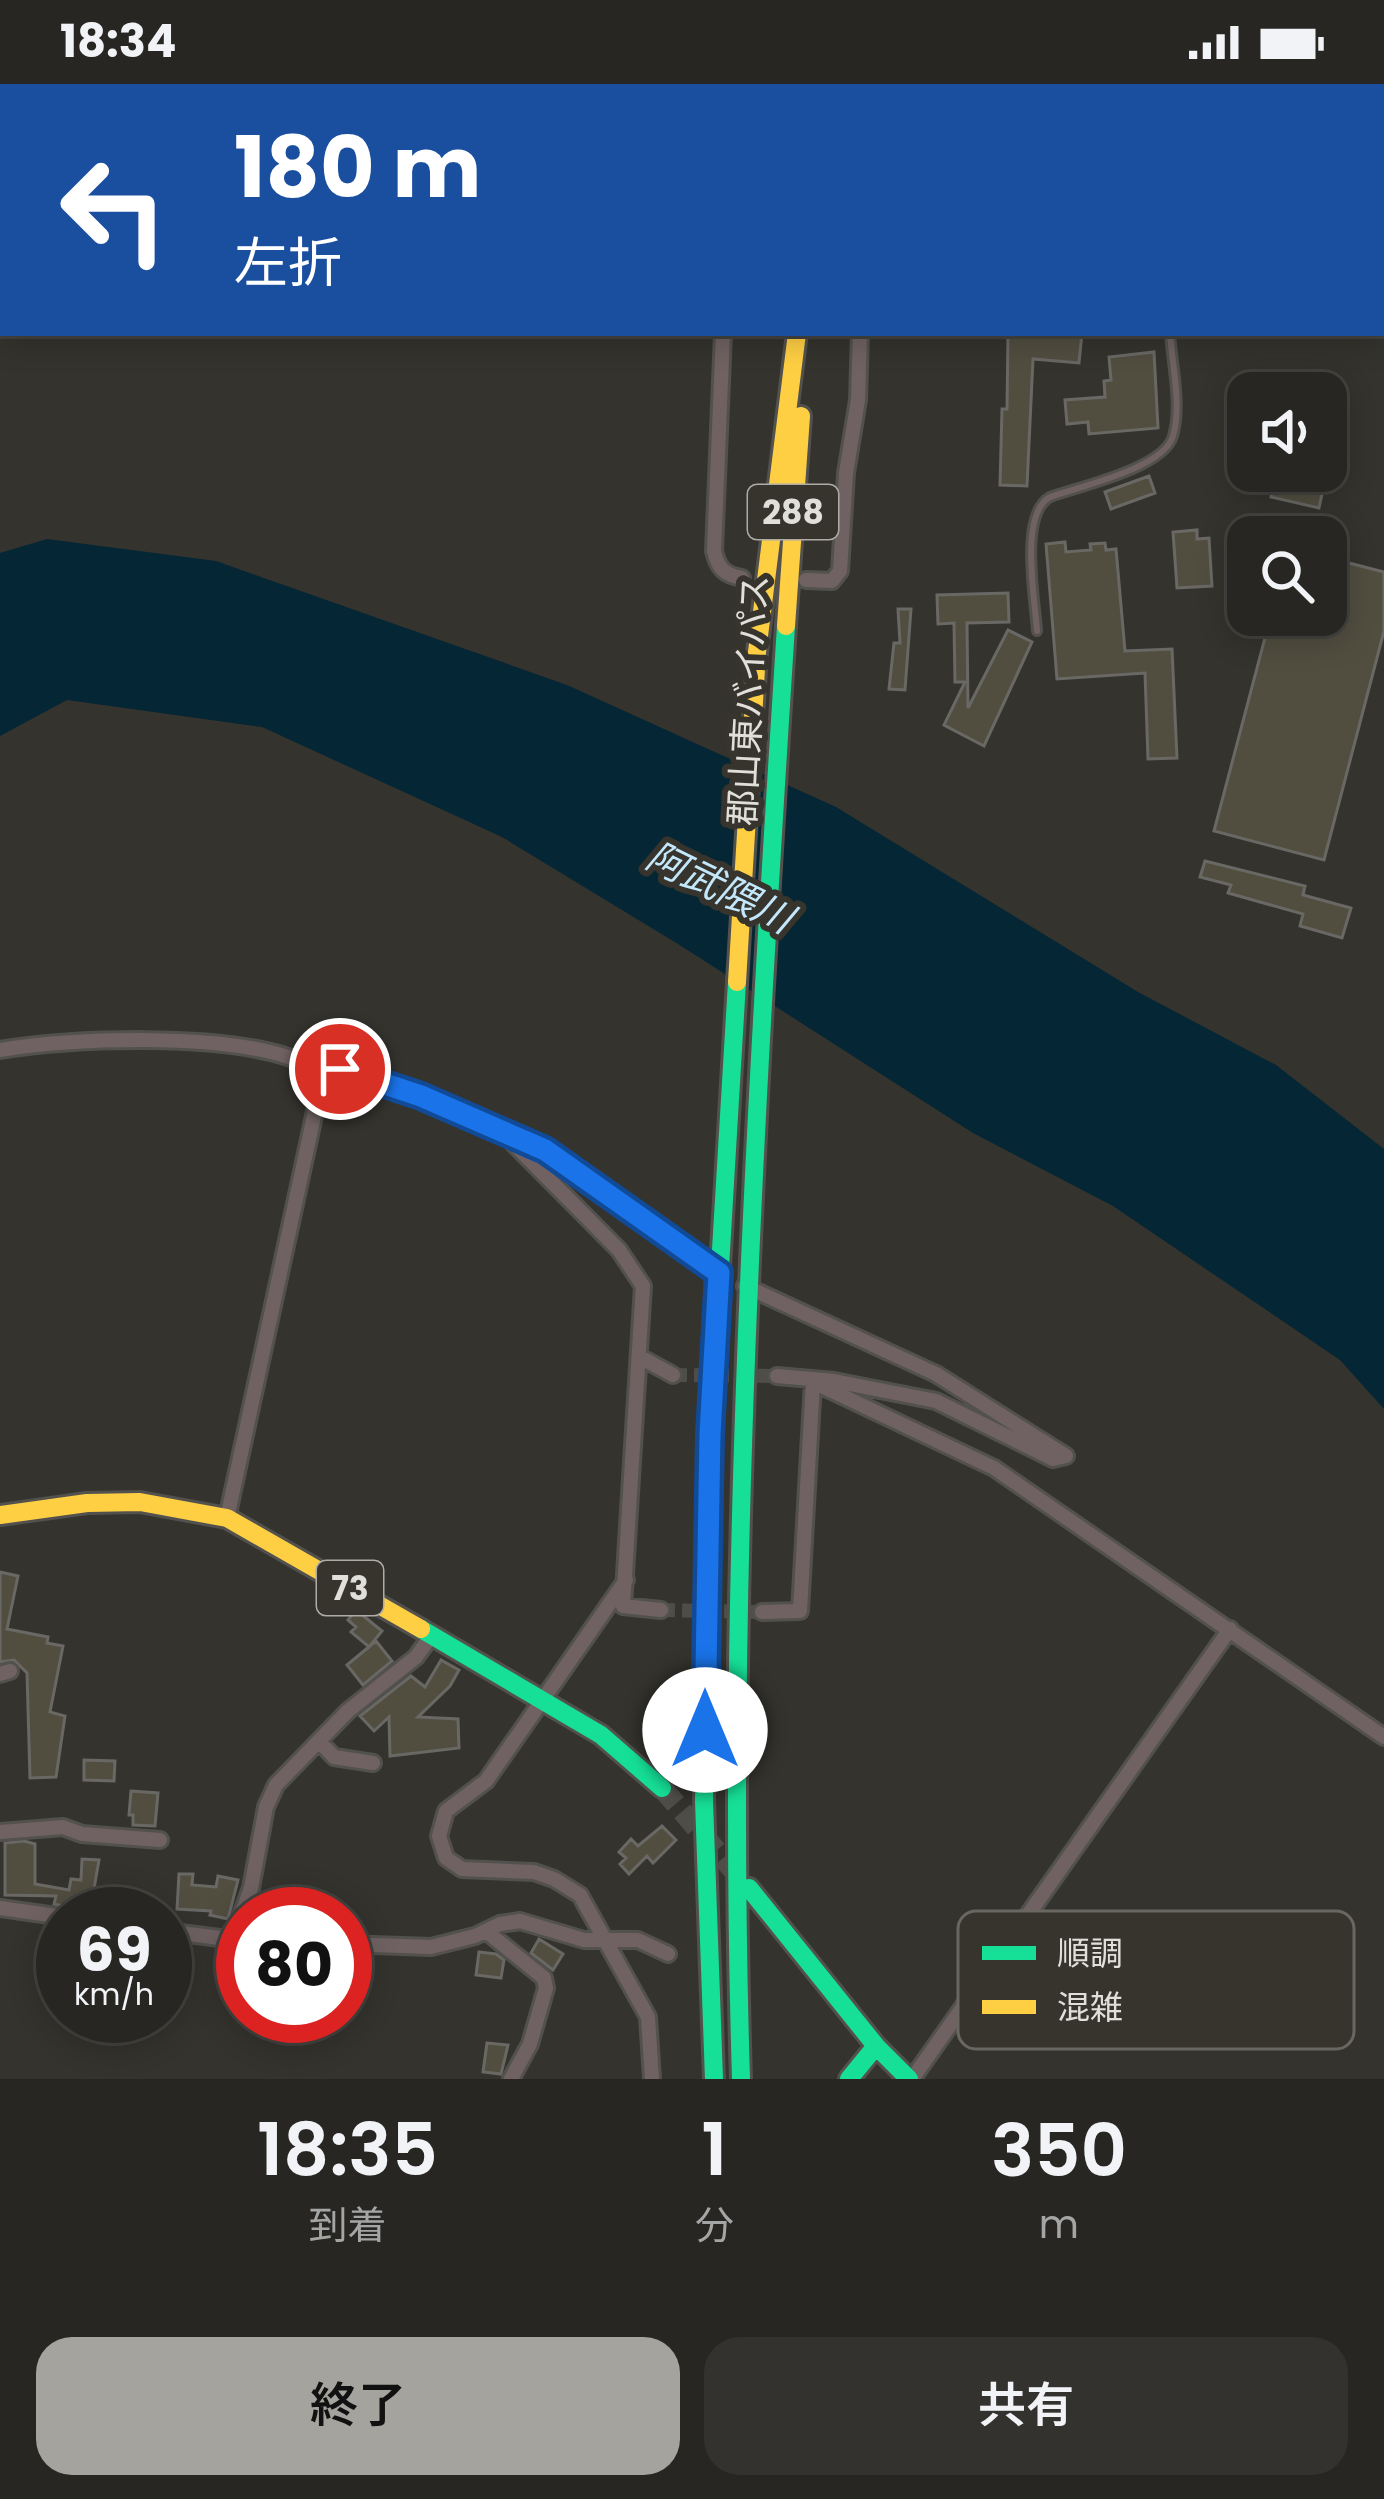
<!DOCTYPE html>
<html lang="ja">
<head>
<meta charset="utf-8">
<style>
	:root { --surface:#272622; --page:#33322f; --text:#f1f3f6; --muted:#a4a5a5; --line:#434340; --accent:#a4a39e }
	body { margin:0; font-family:Poppins,"Noto Sans JP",sans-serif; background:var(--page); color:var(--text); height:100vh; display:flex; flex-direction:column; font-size:45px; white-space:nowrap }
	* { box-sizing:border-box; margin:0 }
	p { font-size:39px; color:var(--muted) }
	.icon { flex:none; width:66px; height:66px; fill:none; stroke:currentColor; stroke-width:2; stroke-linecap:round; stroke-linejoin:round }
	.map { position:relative; height:1995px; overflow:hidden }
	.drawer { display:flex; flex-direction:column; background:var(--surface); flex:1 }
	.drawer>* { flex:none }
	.top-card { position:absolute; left:0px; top:0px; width:1386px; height:252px; box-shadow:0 6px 30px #0003,0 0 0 3px var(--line); background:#1a4fa0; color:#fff; overflow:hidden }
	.fabs { position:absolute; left:1227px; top:288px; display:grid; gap:24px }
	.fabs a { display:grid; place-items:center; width:120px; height:120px; border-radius:24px; background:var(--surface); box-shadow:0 6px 30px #0003,0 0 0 3px var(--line); font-size:60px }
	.speed { position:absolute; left:36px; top:1803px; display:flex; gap:24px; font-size:60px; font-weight:700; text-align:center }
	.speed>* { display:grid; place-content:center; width:156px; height:156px; border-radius:50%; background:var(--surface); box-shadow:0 6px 30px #0003,0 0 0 3px var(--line); line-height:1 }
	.speed small { font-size:30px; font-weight:400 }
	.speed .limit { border:18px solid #d22; background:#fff; color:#111 }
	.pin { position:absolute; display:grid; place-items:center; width:102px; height:102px; color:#fff; margin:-51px; border:6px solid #fff; border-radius:50%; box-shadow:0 3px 12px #0007 }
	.me { position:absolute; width:132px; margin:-66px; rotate:0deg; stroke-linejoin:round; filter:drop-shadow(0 0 9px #0008) }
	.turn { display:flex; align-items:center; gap:42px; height:252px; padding:0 36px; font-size:54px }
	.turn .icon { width:156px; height:156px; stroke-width:2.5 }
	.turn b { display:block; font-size:84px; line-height:102px }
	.eta { display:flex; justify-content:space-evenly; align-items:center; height:204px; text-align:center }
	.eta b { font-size:72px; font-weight:600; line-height:84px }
	.primary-button { display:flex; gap:24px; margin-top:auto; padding:24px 36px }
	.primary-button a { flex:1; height:138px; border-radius:36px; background:var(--accent); color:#111; font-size:48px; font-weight:600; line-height:138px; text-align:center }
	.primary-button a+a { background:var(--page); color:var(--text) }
	.status { display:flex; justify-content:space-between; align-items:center; height:84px; padding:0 60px; background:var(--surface); direction:ltr }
	.status svg { height:33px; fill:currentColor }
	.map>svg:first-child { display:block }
	.water { fill:#052634 }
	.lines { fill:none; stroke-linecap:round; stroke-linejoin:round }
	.river { stroke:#052634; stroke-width:30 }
	.building { fill:#514e40; stroke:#696864; stroke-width:3 }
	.street-tunnel { stroke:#4e4d48; stroke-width:14; stroke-dasharray:14 7; stroke-linecap:butt }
	.primary-tunnel { stroke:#4e4d48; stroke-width:21; stroke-dasharray:21 10; stroke-linecap:butt }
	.lane-casing { stroke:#52514e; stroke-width:12 }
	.street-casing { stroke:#52514e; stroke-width:20 }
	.fast-casing { stroke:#52514e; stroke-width:24 }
	.slow-casing { stroke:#52514e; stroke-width:24 }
	.lane { stroke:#706263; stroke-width:6 }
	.street { stroke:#706263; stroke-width:14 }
	.fast { stroke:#16e098; stroke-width:18 }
	.slow { stroke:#ffcf43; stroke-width:18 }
	.route-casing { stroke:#114b97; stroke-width:30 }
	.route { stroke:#1a73e8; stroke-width:21 }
	.labels { text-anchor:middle; stroke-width:12; stroke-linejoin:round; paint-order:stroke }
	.shield { fill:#36342c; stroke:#adaca6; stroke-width:3 }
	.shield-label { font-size:33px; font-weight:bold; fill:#e0dfda }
	.street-label { font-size:36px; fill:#e0dfda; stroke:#36342c }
	.water-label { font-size:39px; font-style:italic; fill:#c4e8fb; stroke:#36342c }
	.key { fill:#36342c; stroke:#696760; stroke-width:3 }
	.key-label { font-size:33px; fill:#e0dfda }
</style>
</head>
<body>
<div class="status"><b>18:34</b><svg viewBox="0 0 49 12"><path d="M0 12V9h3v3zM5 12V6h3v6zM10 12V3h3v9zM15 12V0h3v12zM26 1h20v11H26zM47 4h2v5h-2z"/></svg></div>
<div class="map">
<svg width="1384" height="1995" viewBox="0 0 1384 1995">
	<rect width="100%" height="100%" fill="#34332e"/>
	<!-- water -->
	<path class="water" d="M47,455L216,477L567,601L836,723L1138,908L1276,981L1384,1065V1325L1340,1276L1113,1122L973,1049L678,860L502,753L262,643L67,616L0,652V469Z"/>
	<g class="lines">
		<!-- river -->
		<path class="river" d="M1320,0L1324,3
			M1383,47H1384"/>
	</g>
	<!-- building -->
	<path class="building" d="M1008,249H1082L1079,279L1033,275L1027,402L1000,401L1002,325H1007Z
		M1154,268L1158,344L1089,350L1088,338L1067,340L1065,316L1105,313L1104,297L1111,296L1109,273Z
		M1276,387H1327L1319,424L1271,413Z
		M1149,392L1155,409L1111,425L1105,408Z
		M1197,446V455L1209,454L1212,502L1177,504L1173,448Z
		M1065,458L1066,468L1091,466L1090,460L1105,459L1106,466L1116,465L1125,567L1172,565L1177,674L1148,675L1145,589L1057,595L1046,460Z
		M1326,473L1384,488V547L1324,776L1214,747L1271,531H1326Z
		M1008,509L1009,538L967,539L968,624L1008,546L1032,558L984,662L944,641L965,598H955L954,539L938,540L937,511Z
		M898,525H911L905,606L889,605L894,559H900Z
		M1205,777L1305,802L1303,811L1351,824L1342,854L1300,842L1303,830L1228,809L1231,801L1200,793Z
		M0,1488L18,1492L7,1545L48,1553L47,1559L63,1562L50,1628L65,1632L56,1693L30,1694L27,1589L14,1576L0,1578Z
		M356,1526L382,1547L369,1563L351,1548L356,1543L348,1536Z
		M376,1557L392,1577L363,1601L347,1581Z
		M441,1576L459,1586L450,1602L418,1633L458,1635L459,1664L390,1672L389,1633L374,1647L360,1632L411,1592L425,1603Z
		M84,1676L115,1677L114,1697L84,1696Z
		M131,1707L158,1709L155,1742L133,1741V1731H129Z
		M662,1742L676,1756L653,1779L647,1772L629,1790L620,1780L626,1774L619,1768L631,1755L638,1762Z
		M24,1757L35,1760V1800L69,1806L71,1795L81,1796L82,1775L99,1776L90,1828L54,1820L56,1812L5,1811V1759Z
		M179,1790H193L192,1801L216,1803L218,1792L238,1796L228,1835L210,1831L211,1827L177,1825Z
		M539,1855L563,1870L553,1886L531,1869Z
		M479,1868L496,1870L504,1876L501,1894L476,1891Z
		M487,1959L508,1961L501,1990L483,1988Z"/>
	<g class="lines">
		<!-- street-tunnel -->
		<path class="street-tunnel" d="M673,1291L777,1292
			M661,1526L762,1528"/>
		<!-- primary-tunnel -->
		<path class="primary-tunnel" d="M662,1704L741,1795"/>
		<!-- lane casing -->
		<g class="lane-casing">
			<path id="lane" d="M1037,547C1035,515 1019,430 1050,413C1081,402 1164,384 1173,352C1182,321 1172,281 1170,249"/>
		</g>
		<!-- street casing -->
		<g class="street-casing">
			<path id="street" d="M270,0V3
				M917,0L919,3
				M319,3L326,0
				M742,3V0
				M0,18L3,20
				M0,145L3,140
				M723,249L714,467C718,484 724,491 742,494
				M806,496L832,497L840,487L846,389L858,316L860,249
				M0,966C75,954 220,949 291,974C302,978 312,988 322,995L340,985L421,1012L545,1066L719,1189
				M508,1054L619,1166L643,1202L623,1522L661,1526
				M745,1202L936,1290L1066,1372
				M640,1273L673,1291
				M777,1292L834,1297L936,1317L1053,1375L1066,1372
				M227,1434L322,995
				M626,1496L486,1697L446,1727L439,1752L446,1774L462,1785L534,1788L554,1795L580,1811L648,1933L652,1995
				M762,1528L800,1527L813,1298L994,1384L1384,1653
				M0,1590L10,1587
				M319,1657L334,1673L373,1679
				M0,1748L63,1743L82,1750L160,1756
				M0,1824L63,1833
				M165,1847L243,1857
				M486,1847L544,1894L546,1904L530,1960L511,1995
				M232,1856L251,1804L266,1723L276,1701L348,1627L416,1573L432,1551
				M345,1860L431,1863L475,1852L500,1840L520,1837L584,1856H638L668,1870
				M912,1995L1230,1545"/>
		</g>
		<!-- fast casing -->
		<g class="fast-casing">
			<path id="fast" d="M828,0V3
				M1383,238L1384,239
				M421,1545L601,1651L662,1704
				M749,1804L876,1962L909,1995
				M714,1995L704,1717L710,1350L737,898
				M741,1995C726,1509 755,1027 786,542
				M849,1995L876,1962"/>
		</g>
		<!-- slow casing -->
		<g class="slow-casing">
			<path id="slow" d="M786,542L801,332
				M737,898L757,568L797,249
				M0,1431L87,1419L140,1418L227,1434L421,1545"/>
		</g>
		<!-- lane -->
		<use href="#lane" class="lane"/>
		<!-- street -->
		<use href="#street" class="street"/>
		<!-- fast -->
		<use href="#fast" class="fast"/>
		<!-- slow -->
		<use href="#slow" class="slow"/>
	</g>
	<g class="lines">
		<!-- route casing -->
		<g class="route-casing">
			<path id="route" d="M340,985L421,1012L545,1066L719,1189L710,1350L705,1646"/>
		</g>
		<!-- route -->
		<use href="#route" class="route"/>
	</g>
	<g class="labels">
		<!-- shield labels -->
		<g class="shield">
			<rect x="748" y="401" width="90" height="54" rx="9"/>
			<rect x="317" y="1477" width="66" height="54" rx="9"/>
		</g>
		<g class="shield-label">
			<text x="793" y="440">288</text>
			<text x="350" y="1516">73</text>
		</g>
		<!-- street labels -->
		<g class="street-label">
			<text transform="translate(748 616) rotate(-87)" y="13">郡山東バイパス</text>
		</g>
		<!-- water labels -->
		<g class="water-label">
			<text transform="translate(720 803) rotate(26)" y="14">阿武隈川</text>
		</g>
	</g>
	<!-- legend -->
	<rect x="958" y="1827" width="396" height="138" rx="18" class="key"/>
	<rect x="982" y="1862" width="54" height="14" fill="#16e098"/>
	<rect x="982" y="1916" width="54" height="14" fill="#ffcf43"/>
	<g class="key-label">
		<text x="1057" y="1881">順調</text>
		<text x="1057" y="1935">混雑</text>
	</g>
</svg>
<div class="fabs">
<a><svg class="icon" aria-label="sound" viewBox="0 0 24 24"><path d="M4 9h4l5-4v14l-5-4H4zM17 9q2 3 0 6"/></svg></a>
<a><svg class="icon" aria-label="search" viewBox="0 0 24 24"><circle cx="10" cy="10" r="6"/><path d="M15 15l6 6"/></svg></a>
</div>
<div class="speed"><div>69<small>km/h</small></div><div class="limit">80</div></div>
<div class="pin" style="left:340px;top:985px;background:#d93025"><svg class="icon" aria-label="arrive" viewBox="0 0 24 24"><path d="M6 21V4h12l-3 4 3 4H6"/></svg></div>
<svg class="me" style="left:705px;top:1646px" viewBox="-20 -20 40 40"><circle r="19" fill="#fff"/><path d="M0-13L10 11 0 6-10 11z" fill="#1a73e8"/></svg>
<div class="top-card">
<div class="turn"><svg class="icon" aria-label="left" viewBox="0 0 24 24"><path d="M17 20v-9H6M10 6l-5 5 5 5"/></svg><div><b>180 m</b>左折</div></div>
</div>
</div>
<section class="drawer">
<div class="eta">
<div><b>18:35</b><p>到着</p></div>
<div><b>1</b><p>分</p></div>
<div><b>350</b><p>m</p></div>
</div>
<div class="primary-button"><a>終了</a><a>共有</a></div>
</section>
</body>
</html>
